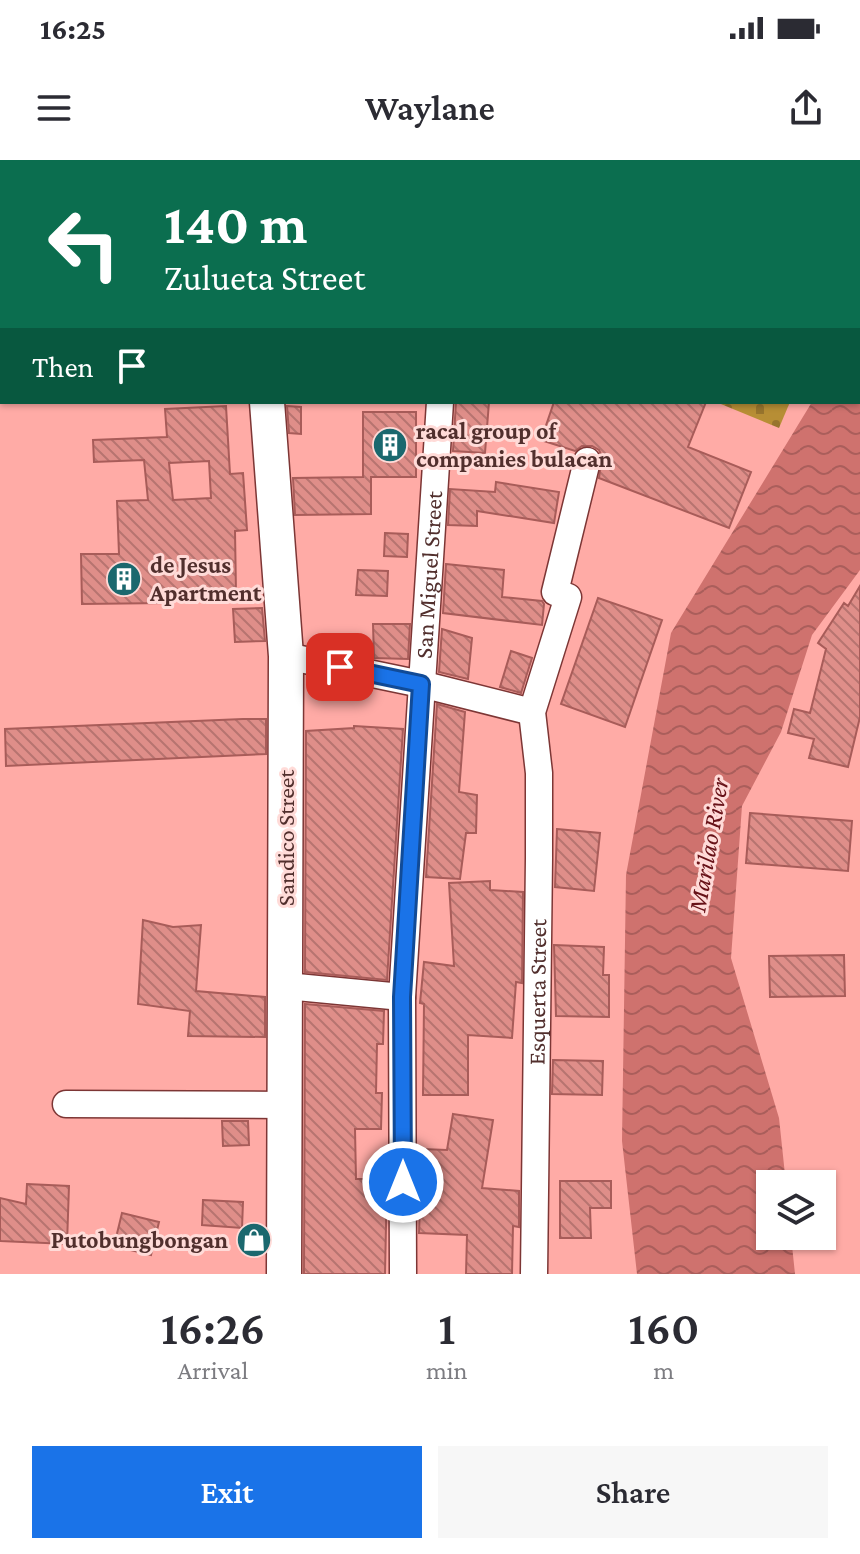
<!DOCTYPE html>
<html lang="en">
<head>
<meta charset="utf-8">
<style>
	:root { --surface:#fff; --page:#f7f7f7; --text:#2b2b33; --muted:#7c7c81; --accent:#1a73e8 }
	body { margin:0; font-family:"Crimson Pro",serif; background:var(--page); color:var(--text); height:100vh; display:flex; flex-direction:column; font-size:30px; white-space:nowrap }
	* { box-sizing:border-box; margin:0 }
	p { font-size:26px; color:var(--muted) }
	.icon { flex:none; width:44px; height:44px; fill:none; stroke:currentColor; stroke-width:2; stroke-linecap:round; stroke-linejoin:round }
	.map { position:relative; height:1114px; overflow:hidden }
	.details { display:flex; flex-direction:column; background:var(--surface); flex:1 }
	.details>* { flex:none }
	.top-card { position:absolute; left:0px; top:0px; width:860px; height:244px; box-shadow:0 2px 6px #0004; background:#0b6e4f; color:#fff; overflow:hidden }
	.controls { position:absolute; left:756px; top:1010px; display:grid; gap:16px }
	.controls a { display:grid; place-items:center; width:80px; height:80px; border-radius:0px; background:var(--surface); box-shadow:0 2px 6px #0004; font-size:40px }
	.pin { position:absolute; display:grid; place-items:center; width:68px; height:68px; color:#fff; margin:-34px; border-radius:16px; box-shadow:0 4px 12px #0006 }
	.me { position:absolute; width:88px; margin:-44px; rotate:0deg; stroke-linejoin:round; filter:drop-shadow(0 0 6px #0008) }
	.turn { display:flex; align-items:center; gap:28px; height:168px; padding:0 32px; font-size:36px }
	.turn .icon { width:104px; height:104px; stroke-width:2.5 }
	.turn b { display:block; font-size:56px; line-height:68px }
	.then { display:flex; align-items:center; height:76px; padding:0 32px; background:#0003; gap:16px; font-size:30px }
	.eta { display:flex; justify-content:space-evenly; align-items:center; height:136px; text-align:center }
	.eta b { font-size:48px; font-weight:600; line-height:56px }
	.cta { display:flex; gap:16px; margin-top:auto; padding:16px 32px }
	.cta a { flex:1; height:92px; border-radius:0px; background:var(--accent); color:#fff; font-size:32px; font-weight:600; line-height:92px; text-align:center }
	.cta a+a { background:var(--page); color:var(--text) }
	.status { display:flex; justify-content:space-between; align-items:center; height:56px; padding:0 40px; background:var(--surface); direction:ltr }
	.status svg { height:22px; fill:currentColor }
	header { display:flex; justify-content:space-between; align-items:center; height:104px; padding:0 32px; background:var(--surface); font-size:36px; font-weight:600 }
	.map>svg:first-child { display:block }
	.cemetery { fill:url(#cemetery-stones) }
	.water { fill:url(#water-waves) }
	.building { fill:url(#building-back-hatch); stroke:#a85c59; stroke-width:2; fill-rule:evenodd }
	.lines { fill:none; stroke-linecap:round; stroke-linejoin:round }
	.minor-casing { stroke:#7d3635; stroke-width:29 }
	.major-casing { stroke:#7d3635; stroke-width:37 }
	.minor { stroke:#fff; stroke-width:26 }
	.major { stroke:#fff; stroke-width:34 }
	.route-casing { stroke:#114b97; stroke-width:20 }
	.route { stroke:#1a73e8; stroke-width:14 }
	.labels { text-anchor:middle; stroke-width:6; stroke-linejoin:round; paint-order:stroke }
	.poi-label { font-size:24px; font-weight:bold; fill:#512f2d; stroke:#ffdbd8; text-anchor:start }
	.street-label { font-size:24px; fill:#512f2d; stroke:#ffdbd8 }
	.water-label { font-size:26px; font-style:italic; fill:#681218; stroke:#ffdbd8 }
</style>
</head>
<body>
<div class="status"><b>16:25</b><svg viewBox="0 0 49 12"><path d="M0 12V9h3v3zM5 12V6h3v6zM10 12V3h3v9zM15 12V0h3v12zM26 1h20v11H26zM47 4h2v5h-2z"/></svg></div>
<header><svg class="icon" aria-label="menu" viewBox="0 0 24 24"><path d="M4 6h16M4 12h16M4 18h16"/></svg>Waylane<svg class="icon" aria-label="share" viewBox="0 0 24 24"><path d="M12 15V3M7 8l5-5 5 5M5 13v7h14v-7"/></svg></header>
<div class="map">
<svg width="860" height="1114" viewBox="0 0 860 1114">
	<defs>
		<pattern id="cemetery-stones" width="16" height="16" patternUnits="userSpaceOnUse" patternTransform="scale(2)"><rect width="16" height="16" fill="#b78e35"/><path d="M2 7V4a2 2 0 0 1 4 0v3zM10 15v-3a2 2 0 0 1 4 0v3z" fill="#97742d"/></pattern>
		<pattern id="water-waves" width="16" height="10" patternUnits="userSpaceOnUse" patternTransform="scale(2)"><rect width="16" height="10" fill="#cf726e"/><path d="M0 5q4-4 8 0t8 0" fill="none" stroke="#aa5e5b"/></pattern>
		<pattern id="building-back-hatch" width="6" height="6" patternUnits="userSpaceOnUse" patternTransform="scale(2)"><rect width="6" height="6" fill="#df8e89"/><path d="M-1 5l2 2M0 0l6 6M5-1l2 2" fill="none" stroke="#b77470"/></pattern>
	</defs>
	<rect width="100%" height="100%" fill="#ffaba6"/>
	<!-- cemetery -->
	<path class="cemetery" d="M716,242H790L779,268Z"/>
	<!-- water -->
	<path class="water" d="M842,0H860V410L812,475L781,572L742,646L731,798L779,958L786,1024H770V1076H791L795,1114H637L622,981L626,715L671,473L812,242H858V2H842Z"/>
	<!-- building -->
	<path class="building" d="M456,242H489L485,293L453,291Z
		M554,242H706L688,287L751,312L729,368L599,318L602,297L599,290L592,286H582L575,291L541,280Z
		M226,246L230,314L243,313L247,370L235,371L236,433L166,434V443L82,444L81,394H119L117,341L148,340L144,300L94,302L93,280L167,277L165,249ZM209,301L211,338L173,340L169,303Z
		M287,246L301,247V274L289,273Z
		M363,252H416V317H371V354L295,355L293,318L363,317Z
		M496,322L559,332L554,363L477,351V366L448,365L450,329L495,332Z
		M385,373L408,374L407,397L384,396Z
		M446,404L504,410L502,437L542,441L544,444L542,465L443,453Z
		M358,410L388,411L387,436L356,435Z
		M860,426V557L848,607L809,598L814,579L788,573L794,549L810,553L826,489L818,483L844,443L848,446Z
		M598,438L662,460L625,567L561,544Z
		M262,448L265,481L235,482L233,449Z
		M373,464H410L408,499L374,498Z
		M442,469L472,478L468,519L439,512Z
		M511,491L532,498L521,533L500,527Z
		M437,544L465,552L459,632L477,635L476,673H466L460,719L426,717Z
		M243,559H266V594L6,606L5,569Z
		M354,566L403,569L387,820L305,812L306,571L354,568Z
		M750,653L852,661L848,711L746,703Z
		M557,669L600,673L594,731L555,727Z
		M490,721V730L523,732L522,823L516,822L512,878L468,875V935H423L424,844L420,843L424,802L454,806L449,723Z
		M143,760L173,767L201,765L196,831L265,837V877L188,876L190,851L138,844Z
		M554,785L604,787L603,815H609V857L556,856Z
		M844,795L845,836L770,837L769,796Z
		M305,844L384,851L383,884H377L376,933H382L381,969H355L356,1019H387L385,1114H304Z
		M553,900L603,901L602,935L552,934Z
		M453,954L493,960L482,1028L519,1031V1067L513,1066L512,1114H466L467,1075L419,1073L422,989L447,990Z
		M222,961H248L249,985L223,986Z
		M560,1021H611V1048H590L591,1078H560Z
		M27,1024L69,1026L67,1084L0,1081V1038L26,1044Z
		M203,1040L243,1042L242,1068L202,1065Z
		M122,1053L159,1062L151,1095L114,1086Z"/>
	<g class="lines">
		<!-- minor casing -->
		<g class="minor-casing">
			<g id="minor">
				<path d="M457,2V0"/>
				<path d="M286,496L421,524L532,552"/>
				<path d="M286,826L402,837"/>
				<path d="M66,944L285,945"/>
				<path id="s1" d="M403,1114L402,837L440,242"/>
				<path id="s2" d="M534,1114L539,698V613L532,552L568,437L555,432L587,301"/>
			</g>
		</g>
		<!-- major casing -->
		<g class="major-casing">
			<path id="major" d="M249,0L250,2
				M267,242L286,496L284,1114"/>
		</g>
		<!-- minor -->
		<use href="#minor" class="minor"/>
		<!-- major -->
		<use href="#major" class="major"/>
	</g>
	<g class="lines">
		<!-- route casing -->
		<g class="route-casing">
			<path id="route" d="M340,507L421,524L402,837L403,1022"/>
		</g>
		<!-- route -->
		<use href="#route" class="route"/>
	</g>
	<!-- icons -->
	<defs>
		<g id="building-disc" transform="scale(1.8)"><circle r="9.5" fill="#1b686e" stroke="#ffdbd8"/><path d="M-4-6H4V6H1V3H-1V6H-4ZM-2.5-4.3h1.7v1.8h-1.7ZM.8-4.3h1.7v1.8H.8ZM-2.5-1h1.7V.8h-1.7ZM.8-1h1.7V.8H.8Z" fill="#fff"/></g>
		<g id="shop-disc" transform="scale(1.8)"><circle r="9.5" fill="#1b686e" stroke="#ffdbd8"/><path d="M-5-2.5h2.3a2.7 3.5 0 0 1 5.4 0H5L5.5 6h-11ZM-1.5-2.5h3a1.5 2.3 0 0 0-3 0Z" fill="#fff"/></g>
	</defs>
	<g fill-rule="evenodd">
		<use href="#building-disc" x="390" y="285"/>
		<use href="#building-disc" x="124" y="419"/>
		<use href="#shop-disc" x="254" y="1080"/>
	</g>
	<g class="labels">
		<!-- poi labels -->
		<g class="poi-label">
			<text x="416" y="279">racal group of<tspan x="416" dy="28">companies bulacan</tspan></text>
			<text x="150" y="413">de Jesus<tspan x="150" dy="28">Apartment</tspan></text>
			<text x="228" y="1088" text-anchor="end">Putobungbongan</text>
		</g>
		<!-- street labels -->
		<g class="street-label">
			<text dy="8" stroke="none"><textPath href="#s1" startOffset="700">San Miguel Street</textPath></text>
			<text transform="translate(286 678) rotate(-90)" y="8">Sandico Street</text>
			<text dy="8" stroke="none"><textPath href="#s2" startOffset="282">Esquerta Street</textPath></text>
		</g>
		<!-- water labels -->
		<g class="water-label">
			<text transform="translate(708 685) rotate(-80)" y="9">Marilao River</text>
		</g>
	</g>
</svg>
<div class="controls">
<a><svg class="icon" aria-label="layers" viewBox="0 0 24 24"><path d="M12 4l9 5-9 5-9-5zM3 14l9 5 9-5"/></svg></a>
</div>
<div class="pin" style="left:340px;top:507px;background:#d93025"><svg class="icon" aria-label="arrive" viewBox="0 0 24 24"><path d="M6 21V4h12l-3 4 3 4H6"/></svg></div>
<svg class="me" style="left:403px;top:1022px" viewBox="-20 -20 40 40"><circle r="17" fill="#1a73e8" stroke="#fff" stroke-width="3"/><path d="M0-11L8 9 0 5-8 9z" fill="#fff"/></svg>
<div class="top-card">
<div class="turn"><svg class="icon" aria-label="left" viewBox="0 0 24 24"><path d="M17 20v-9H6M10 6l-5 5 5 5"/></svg><div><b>140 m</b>Zulueta Street</div></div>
<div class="then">Then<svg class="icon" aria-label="arrive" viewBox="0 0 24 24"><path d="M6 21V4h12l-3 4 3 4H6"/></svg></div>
</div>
</div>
<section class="details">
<div class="eta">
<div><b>16:26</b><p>Arrival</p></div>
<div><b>1</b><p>min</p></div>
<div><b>160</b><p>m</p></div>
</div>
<div class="cta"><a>Exit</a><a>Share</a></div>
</section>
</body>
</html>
